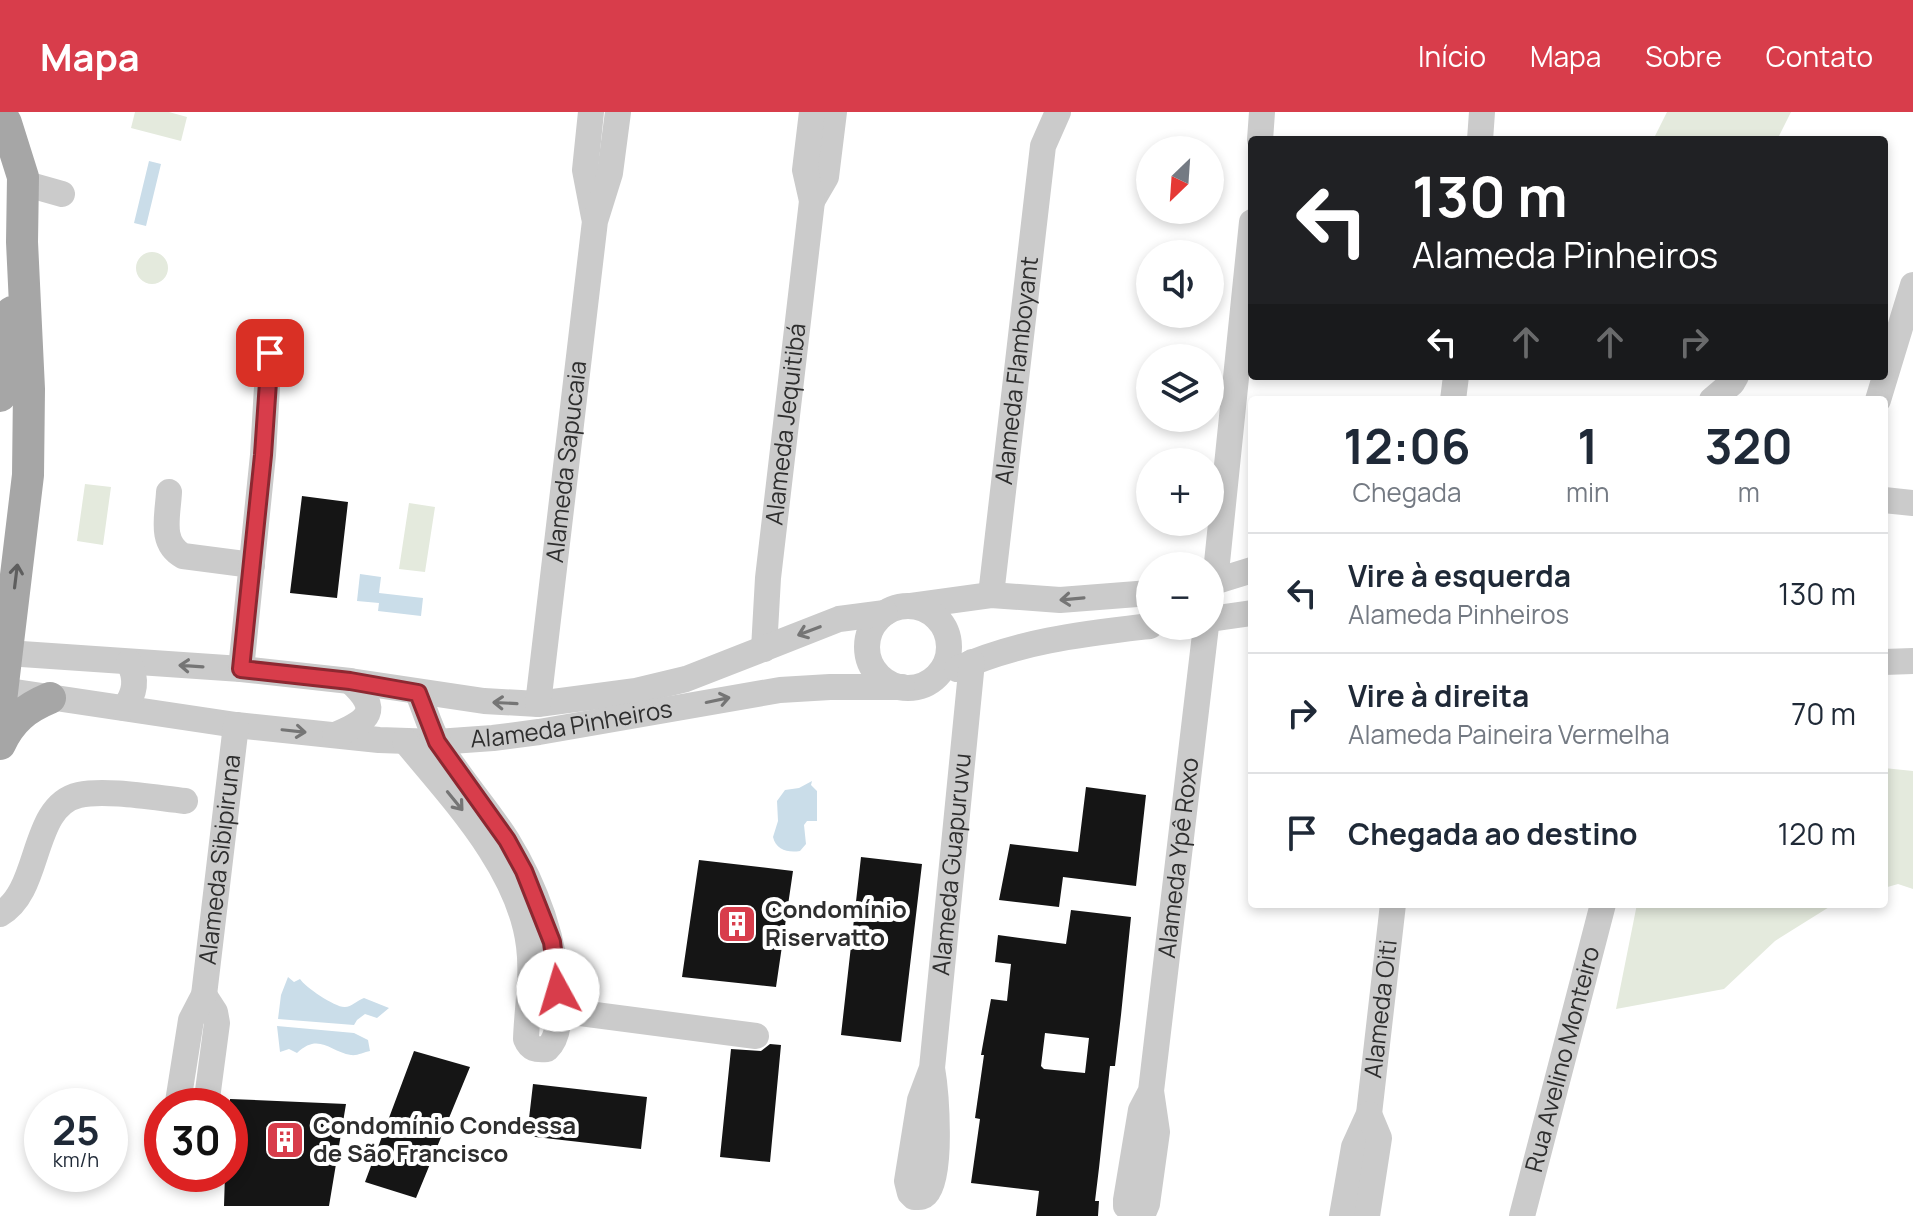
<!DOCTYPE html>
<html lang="pt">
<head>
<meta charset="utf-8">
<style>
	:root { --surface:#fff; --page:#f2f2f3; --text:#1f2937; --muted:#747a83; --line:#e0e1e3; --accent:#d83d4b }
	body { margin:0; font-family:Manrope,sans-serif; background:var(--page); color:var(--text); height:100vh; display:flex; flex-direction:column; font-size:30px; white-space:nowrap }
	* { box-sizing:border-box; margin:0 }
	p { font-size:26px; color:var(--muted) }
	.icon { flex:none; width:44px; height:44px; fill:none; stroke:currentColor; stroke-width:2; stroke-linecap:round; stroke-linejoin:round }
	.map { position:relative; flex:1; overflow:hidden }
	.drawer { position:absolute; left:1248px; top:284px; width:640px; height:512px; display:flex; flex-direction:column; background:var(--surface); border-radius:8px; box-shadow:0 4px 12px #0003 }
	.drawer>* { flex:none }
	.guide { position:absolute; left:1248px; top:24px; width:640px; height:244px; border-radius:8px; box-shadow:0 4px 12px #0003; background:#202124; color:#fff; overflow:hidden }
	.needle { width:52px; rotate:205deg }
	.tools { position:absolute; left:1136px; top:24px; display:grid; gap:16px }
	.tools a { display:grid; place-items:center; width:88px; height:88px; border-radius:50%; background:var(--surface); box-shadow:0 4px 12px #0003; font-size:40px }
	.speed { position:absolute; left:24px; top:976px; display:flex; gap:16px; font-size:40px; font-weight:700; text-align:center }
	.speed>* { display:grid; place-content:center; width:104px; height:104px; border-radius:50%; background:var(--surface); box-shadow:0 4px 12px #0003; line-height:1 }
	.speed small { font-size:20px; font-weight:400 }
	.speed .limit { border:12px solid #d22; background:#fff; color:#111 }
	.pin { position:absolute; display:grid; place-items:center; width:68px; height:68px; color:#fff; margin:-34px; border-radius:16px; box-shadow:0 4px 12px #0006 }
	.me { position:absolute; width:88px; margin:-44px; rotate:354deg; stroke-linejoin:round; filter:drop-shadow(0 0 6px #0008) }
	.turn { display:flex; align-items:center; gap:28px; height:168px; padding:0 32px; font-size:36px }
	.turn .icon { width:104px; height:104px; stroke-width:2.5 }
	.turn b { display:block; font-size:56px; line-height:68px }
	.lanes { display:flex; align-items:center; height:76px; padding:0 32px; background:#0003; justify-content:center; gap:40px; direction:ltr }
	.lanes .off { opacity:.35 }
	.eta { display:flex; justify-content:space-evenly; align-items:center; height:136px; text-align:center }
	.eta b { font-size:48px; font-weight:700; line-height:56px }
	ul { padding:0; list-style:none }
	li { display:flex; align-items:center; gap:24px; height:120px; padding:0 32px; border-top:2px solid var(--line) }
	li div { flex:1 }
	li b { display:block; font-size:30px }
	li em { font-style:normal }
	header { display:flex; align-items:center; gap:48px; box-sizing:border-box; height:112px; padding:0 40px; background:var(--accent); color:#fff }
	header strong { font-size:38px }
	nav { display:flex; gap:44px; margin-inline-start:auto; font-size:28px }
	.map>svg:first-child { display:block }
	.green { fill:#e4eadd }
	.water { fill:#cadde9 }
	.building { fill:#151515; fill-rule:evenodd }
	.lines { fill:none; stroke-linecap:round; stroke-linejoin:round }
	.minor { stroke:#cbcbcb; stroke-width:26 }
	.major { stroke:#a6a6a6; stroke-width:32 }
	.oneway { stroke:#5e5e5e }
	.oneway2 { stroke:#757575 }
	.route-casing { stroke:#8c2831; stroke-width:20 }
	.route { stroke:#d83d4b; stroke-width:14 }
	.labels { text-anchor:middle; stroke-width:8; stroke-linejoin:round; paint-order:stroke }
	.street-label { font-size:24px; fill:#2e2e2e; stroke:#fff }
	.poi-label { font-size:24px; font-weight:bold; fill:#2e2e2e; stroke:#fff; text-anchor:start }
</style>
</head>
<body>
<header>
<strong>Mapa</strong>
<nav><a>Início</a><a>Mapa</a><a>Sobre</a><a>Contato</a></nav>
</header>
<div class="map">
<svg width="1913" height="1104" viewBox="0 0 1913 1104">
	<rect width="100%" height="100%" fill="#fff"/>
	<!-- green -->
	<path class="green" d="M135,0H169L187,5L181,29L131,16Z
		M1667,0H1791L1777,28H1653Z
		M136 156a16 16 0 1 1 32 0a16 16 0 1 1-32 0Z
		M85,372L111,375L103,433L77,429Z
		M409,391L435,395L425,460L399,457Z
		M1884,656L1913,659V777L1898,772L1884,776Z
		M1637,792H1834L1775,829L1724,877L1616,897Z"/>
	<!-- water -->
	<path class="water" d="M149,49L161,52L146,114L134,111Z
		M360,462L381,465L379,481L423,486L421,504L378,499L379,491L357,489Z
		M812,669L811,673L817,679V709H807L804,713L806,732L800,739C788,741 776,738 773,725L778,709L777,689L785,678L799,676Z
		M288,865L294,870L300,867C305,875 336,896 345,895C351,895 358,888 364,886L389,896L377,906L365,902L357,908L354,913L278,907L281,883Z
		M277,914L354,921L368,928L370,939C364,940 357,944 351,943C330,940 319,920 297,941L289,937L280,940Z"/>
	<!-- building -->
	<path class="building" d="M302,384L348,390L337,486L290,481Z
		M1086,675L1146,683L1136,774L1063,765L1059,795L999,788L1010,732L1078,740Z
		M861,745L922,752L901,930L841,923Z
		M699,748L793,759L776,875L682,865Z
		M1071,798L1131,805L1121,903L1115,954H1110L1099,1056L1095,1089H1099L1098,1104H1036L1039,1079L971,1071L980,1007L975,1006L984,943H981L991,887L1007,889L1011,852L995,850L998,823L1066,832ZM1045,921L1089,926L1085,961L1044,957L1041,954Z
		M770,932L781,933L770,1050L720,1045L731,937L761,939Z
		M414,939L470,955L416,1086L365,1070Z
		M533,972L647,985L641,1037L527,1024Z
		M230,987L346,992L329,1094H224L225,1062H230Z"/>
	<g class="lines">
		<!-- minor -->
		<g class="minor">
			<path d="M591,0L585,58L594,105"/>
			<path d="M1260,28L1262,0"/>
			<path d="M1480,28L1482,0"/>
			<path d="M23,71L62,82"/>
			<path d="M812,89L826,65L834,0"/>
			<path d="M1453,288L1456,264"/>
			<path d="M1712,288L1732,271L1736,264"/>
			<path d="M1878,288L1913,173"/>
			<path d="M169,380C168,403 159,431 183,444L252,453"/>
			<path d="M1884,388L1913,391"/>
			<path d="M1215,470L1252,110"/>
			<path d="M1210,471L1252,458"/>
			<path id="s1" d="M991,483L1043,34L1058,0"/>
			<path d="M911,494L991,483L1060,488L1150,481"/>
			<circle cx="908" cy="535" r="41"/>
			<path d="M1210,507L1252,501"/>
			<path id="s2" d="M764,537L768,466L812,89L805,58L812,0"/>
			<path d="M7,541L241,557L350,569L484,589L538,592L636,579L686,567L839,507L885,501"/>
			<path d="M1884,550L1913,549"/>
			<path d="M241,557L263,343L270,224"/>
			<path d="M957,557C1019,529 1083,522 1150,514"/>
			<path id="s3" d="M2,578L236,613L379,628L437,630L493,626L539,620L780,578L830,575H902"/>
			<path id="s4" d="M538,592L595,109L610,61L618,0"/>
			<path d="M124,596C136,581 137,567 129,550"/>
			<path d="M335,623C369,609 382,598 350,569"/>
			<path d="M405,629C452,686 520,757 529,834C533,865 527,896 526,927C530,937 536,938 547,937C560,925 559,902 558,885C556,830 536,775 507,728C486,695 459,666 439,632C430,617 425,598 418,581"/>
			<path d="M0,802C42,779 30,694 79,683C106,677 156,686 185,689"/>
			<path d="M204,883L215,900L217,911L206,994"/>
			<path d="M542,896L756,924"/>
			<path id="s5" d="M932,956C936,979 943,1065 926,1082C922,1086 920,1085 914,1085L910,1081L907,1069L920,988L932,956L972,550"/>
			<path id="s6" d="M1151,979L1141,998L1126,1088V1094L1134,1101L1144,1099L1147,1092L1157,1020L1151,979L1206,514"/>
			<path id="s7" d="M180,994L178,990L191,908L204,883L236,613"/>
			<path id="s8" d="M1342,1104L1354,1035L1369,1002L1393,792"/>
			<path d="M1367,1104L1379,1026L1369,1002"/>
			<path id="s9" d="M1522,1104L1603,792"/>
		</g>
		<!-- major -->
		<path class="major" d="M0,284L12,200
			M0,597L28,363L29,277L22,130L23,65L6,11L0,0
			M0,632C11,608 26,596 50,586"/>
	</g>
	<!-- one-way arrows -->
	<defs><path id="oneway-shaft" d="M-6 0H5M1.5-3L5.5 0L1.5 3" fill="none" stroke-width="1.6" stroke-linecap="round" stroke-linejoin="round" transform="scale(2)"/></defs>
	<use class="oneway" href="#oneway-shaft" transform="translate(16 464) rotate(-83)"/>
	<g class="oneway2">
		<use href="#oneway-shaft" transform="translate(1072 487) rotate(175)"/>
		<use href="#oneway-shaft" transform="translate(809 519) rotate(159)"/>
		<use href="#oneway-shaft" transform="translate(191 554) rotate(-176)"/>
		<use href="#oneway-shaft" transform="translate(718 588) rotate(-12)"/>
		<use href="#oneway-shaft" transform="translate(505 591) rotate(-177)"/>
		<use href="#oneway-shaft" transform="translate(294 619) rotate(6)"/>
		<use href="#oneway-shaft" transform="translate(455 689) rotate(51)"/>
	</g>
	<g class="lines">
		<!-- route casing -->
		<g class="route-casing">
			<path id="route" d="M270,241L263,343L241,557L350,569L418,581L437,630L507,728L524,759L552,830L558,878"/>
		</g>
		<!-- route -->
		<use href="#route" class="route"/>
	</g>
	<!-- icons -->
	<defs>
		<g id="building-square" transform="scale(2)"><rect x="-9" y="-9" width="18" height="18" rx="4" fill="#d83d4b" stroke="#fff"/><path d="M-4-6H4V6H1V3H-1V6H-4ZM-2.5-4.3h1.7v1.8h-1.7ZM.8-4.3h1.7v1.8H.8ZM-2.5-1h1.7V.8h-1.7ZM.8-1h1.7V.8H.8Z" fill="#fff"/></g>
	</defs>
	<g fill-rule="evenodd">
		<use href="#building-square" x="737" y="812"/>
		<use href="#building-square" x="285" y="1028"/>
	</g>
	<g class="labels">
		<!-- street labels -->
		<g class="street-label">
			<text dy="8" stroke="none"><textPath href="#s1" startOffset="226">Alameda Flamboyant</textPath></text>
			<text dy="8" stroke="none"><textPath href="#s2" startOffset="226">Alameda Jequitibá</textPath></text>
			<text dy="8" stroke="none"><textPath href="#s4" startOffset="244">Alameda Sapucaia</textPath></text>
			<text dy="8" stroke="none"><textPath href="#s3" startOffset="574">Alameda Pinheiros</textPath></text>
			<text dy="8" stroke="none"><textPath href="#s6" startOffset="496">Alameda Ypê Roxo</textPath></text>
			<text dy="8" stroke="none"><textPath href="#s7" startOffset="252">Alameda Sibipiruna</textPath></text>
			<text dy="8" stroke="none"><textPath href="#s5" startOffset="480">Alameda Guapuruvu</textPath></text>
			<text dy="8" stroke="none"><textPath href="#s8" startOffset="212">Alameda Oiti</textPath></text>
			<text dy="8" stroke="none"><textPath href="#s9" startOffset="162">Rua Avelino Monteiro</textPath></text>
		</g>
		<!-- poi labels -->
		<g class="poi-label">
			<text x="765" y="806">Condomínio<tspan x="765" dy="28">Riservatto</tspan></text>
			<text x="313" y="1022">Condomínio Condessa<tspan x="313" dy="28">de São Francisco</tspan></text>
		</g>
	</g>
</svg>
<div class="tools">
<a><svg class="needle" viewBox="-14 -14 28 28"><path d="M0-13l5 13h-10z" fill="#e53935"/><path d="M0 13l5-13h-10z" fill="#747a83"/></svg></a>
<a><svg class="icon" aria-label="sound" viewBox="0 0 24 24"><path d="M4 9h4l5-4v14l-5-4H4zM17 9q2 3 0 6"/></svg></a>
<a><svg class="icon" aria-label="layers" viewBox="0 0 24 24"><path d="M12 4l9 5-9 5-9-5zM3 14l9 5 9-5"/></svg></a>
<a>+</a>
<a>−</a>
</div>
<div class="speed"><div>25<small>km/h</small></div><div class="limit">30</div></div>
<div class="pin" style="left:270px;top:241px;background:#d93025"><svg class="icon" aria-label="arrive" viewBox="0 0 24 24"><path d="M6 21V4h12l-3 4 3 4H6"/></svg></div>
<svg class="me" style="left:558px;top:878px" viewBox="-20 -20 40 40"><circle r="19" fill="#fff"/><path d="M0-13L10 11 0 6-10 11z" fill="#d83d4b"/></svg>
<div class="guide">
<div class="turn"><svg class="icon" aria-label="left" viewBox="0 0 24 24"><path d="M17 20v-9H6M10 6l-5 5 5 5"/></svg><div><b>130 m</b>Alameda Pinheiros</div></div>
<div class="lanes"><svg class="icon" aria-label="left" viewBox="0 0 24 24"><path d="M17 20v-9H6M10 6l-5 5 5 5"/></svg><svg class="icon off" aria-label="ahead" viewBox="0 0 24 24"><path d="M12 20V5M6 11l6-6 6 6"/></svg><svg class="icon off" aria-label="ahead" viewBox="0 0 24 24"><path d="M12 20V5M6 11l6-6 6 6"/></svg><svg class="icon off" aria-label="right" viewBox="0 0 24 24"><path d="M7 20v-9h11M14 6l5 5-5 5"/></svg></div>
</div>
<section class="drawer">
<div class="eta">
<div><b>12:06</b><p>Chegada</p></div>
<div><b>1</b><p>min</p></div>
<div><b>320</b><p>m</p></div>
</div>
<ul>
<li><svg class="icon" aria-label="left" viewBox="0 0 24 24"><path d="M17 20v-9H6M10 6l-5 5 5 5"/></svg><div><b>Vire à esquerda</b><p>Alameda Pinheiros</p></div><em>130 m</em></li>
<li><svg class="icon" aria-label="right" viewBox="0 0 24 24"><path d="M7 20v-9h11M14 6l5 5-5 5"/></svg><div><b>Vire à direita</b><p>Alameda Paineira Vermelha</p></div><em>70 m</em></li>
<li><svg class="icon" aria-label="arrive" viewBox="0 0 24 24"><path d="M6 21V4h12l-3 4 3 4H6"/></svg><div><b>Chegada ao destino</b></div><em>120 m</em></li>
</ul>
</section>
</div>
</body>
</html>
